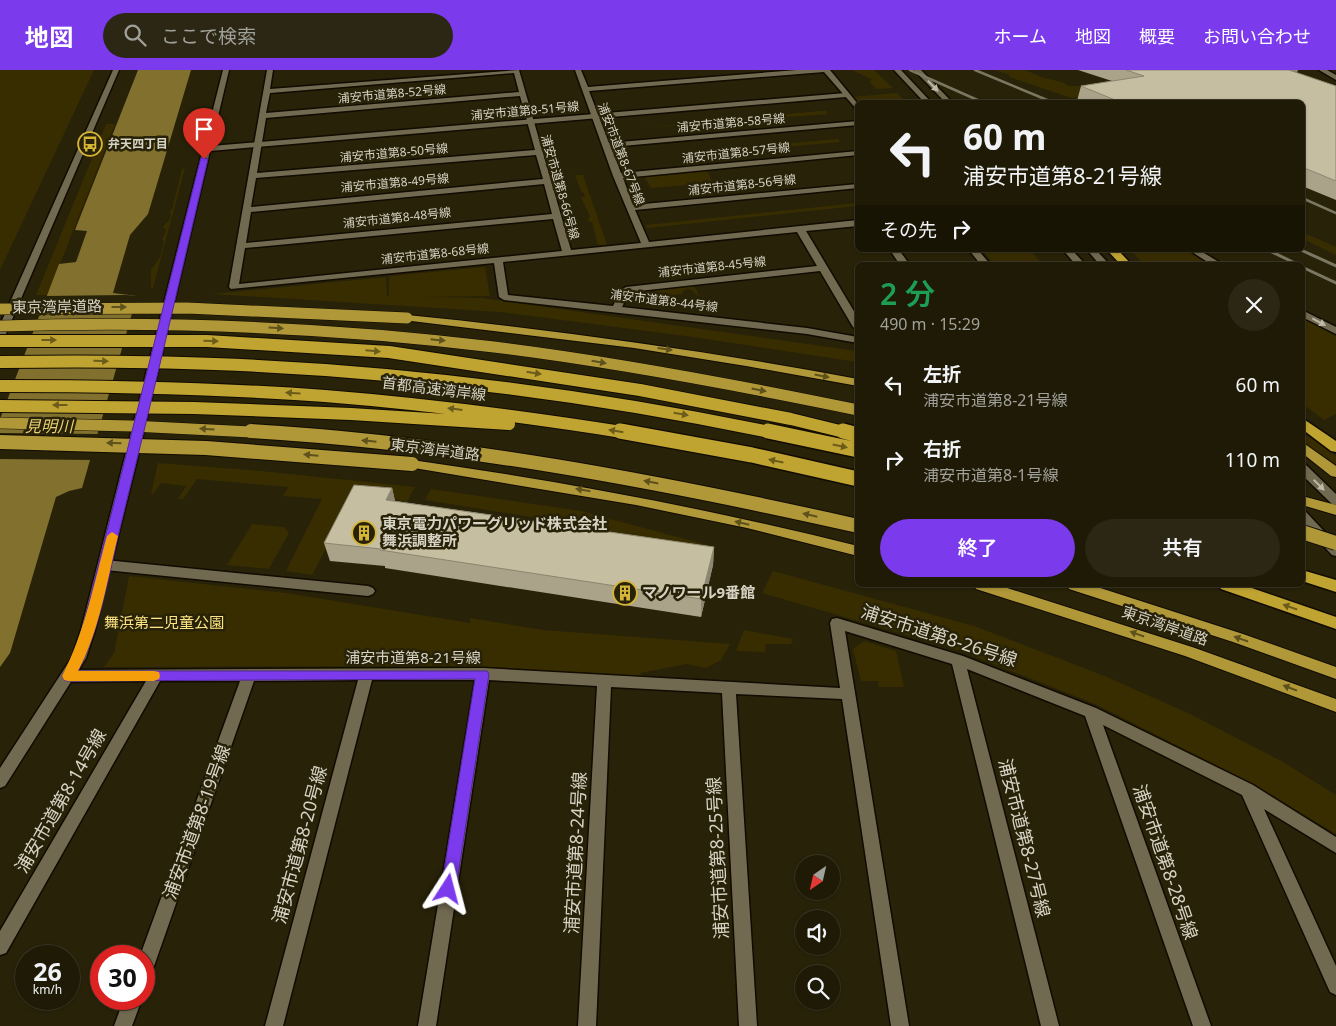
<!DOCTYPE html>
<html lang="ja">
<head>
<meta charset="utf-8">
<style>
	:root { --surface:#1e1a06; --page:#2b2714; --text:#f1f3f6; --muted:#a1a19b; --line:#3c3828; --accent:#7c3aed }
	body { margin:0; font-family:"Noto Sans","Noto Sans JP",sans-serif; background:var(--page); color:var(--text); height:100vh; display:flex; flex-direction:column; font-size:19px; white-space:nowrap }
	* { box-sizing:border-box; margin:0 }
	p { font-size:16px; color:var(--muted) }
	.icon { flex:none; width:28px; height:28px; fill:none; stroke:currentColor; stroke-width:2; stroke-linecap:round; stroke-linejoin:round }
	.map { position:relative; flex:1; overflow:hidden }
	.sheet { position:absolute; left:855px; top:192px; width:450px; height:325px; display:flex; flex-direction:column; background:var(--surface); border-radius:8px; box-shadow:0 1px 4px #0004,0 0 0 1px var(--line) }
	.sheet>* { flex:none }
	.hud { position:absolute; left:855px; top:30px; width:450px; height:152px; border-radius:8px; box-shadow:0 1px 4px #0004,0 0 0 1px var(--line); background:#1e1a06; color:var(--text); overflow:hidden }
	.needle { width:32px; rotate:214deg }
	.tools { position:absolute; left:795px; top:785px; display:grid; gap:10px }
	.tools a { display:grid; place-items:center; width:45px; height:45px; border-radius:50%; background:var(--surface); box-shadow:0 1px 4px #0004,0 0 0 1px var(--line); font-size:25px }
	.speed { position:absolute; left:15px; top:875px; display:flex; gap:10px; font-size:25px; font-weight:700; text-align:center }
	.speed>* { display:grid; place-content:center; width:65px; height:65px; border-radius:50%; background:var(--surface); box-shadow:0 1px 4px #0004,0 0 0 1px var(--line); line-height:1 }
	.speed small { font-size:12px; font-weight:400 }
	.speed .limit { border:8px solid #d22; background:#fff; color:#111 }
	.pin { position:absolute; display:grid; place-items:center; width:42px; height:42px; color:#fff; margin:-51px -21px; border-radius:50% 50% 50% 0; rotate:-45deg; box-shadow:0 0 5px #0007 }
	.pin .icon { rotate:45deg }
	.me { position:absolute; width:55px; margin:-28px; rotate:9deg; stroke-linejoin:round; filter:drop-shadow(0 0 4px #0008) }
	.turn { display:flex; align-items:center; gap:18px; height:105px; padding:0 25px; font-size:22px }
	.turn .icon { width:65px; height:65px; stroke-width:2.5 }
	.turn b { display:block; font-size:35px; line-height:42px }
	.then { display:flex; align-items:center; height:48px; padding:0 25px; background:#0003; gap:10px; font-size:19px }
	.round { display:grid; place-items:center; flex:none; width:52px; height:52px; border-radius:26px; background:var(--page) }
	.summary { display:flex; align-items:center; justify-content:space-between; height:85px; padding:0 25px }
	h1 { font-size:30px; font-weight:600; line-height:38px; color:#1e9e55 }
	.cta { display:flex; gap:10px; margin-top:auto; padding:10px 25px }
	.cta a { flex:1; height:58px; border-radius:30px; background:var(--accent); color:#fff; font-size:20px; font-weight:600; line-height:58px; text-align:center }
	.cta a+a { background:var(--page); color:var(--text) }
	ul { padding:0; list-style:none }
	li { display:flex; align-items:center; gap:15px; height:75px; padding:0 25px }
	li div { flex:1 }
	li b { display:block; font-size:19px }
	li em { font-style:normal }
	header { display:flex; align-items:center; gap:30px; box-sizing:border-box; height:70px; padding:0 25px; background:var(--accent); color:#fff }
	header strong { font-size:24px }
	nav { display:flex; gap:28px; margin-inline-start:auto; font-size:18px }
	.search { width:350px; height:45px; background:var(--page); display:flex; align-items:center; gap:12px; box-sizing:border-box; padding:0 18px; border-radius:28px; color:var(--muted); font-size:19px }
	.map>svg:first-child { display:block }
	.green { fill:#382d00 }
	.water { fill:#82712e }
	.pier { fill:#282208 }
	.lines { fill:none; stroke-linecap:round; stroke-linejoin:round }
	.minor-casing { stroke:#110b00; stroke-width:3 }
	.tertiary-casing { stroke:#110b00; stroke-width:3 }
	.trunk-casing { stroke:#110b00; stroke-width:2 }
	.motorway-casing { stroke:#110b00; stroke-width:3 }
	.minor { fill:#726a50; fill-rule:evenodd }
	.tertiary { fill:#726a50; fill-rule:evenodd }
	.trunk { fill:#b09838; fill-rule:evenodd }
	.motorway { fill:#c0a432; fill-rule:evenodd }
	.rail-far1 { stroke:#7c7763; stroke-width:2.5 }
	.rail { stroke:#7c7763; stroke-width:3 }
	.trunk-bridge-far1-casing { stroke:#110b00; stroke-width:12; stroke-linecap:butt }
	.trunk-bridge-casing { stroke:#110b00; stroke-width:16; stroke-linecap:butt }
	.motorway-bridge-far1-casing { stroke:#110b00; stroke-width:14; stroke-linecap:butt }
	.motorway-bridge-casing { stroke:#110b00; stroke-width:18; stroke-linecap:butt }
	.trunk-bridge-far1 { stroke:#b09838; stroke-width:11 }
	.trunk-bridge { stroke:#b09838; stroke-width:14 }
	.motorway-bridge-far1 { stroke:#c0a432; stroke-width:12 }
	.motorway-bridge { stroke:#c0a432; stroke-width:15 }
	.wall { fill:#aaa38a }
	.shaded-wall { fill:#8b8571 }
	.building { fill:#c6bea1; stroke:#8b8571 }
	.oneway { fill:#beb9a8 }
	.oneway2 { fill:#5e511b }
	.oneway3 { fill:#6c5c1b }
	.route { fill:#7c3aed; stroke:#51269a }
	.slow { fill:#f59e0b }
	.labels { text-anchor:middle; stroke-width:5; stroke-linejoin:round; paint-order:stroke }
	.far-street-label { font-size:12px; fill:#d7d3c5; stroke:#282208 }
	.far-poi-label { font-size:12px; font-weight:bold; fill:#d7d3c5; stroke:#282208; text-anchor:start }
	.street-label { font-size:15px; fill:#d7d3c5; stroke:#282208 }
	.poi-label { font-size:15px; font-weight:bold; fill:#d7d3c5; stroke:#282208; text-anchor:start }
	.park-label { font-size:15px; fill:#fde484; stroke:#282208 }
	.water-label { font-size:16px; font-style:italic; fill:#e9d071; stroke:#282208 }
	.near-street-label { font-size:18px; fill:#d7d3c5; stroke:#282208 }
</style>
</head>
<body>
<header>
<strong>地図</strong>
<div class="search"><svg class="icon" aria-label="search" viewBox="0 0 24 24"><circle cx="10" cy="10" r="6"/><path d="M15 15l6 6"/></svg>ここで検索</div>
<nav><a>ホーム</a><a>地図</a><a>概要</a><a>お問い合わせ</a></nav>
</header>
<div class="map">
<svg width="1336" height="956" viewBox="0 0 1336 956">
	<rect width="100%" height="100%" fill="#282208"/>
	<!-- green -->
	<path class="green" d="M0,0H94L0,200Z
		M852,0H874L893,18L876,19L869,11L873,10Z
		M995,0H1025L1044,8L1062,12L1069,16H1087L1083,27L1071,28L1009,7L1010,5Z
		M897,23L906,32H858L853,27Z
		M820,41H826L828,44L637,58Z
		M106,54H115L48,225H36Z
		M838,69L840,72L728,82L727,79Z
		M185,98L153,218L151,217V200L160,187L164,172L162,169L166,161L163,156L169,151L171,144L169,141L172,140L182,99Z
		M707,100L717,123L691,126L686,115L651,118L645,108L632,109L631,107Z
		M575,105H583L607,175H598L592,152H589L588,149L590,147L581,127H585L584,123L581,121Z
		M857,133V136L647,158L646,155Z
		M1302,162L1336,177V185L1303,169Z
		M982,180H1030L1043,195H995Z
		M1130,180H1186L1212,195H1145Z
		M485,197L490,226L423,227L482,228L857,281V292L693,267L501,242L212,224L386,207L387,226H389V206Z
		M694,215L699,226C693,224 693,215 683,221V224L665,226L663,223L632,228L633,230H626L629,225L635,222Z
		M1302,247L1336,266V344L1324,350L1303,334Z
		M1302,362L1336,386V398L1303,372Z
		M158,393L261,401L415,417L407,432L357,420L312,505L286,501L322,429L283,426L288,417L197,409L183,429H178L186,416L161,413L153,424H151Z
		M431,419L581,441L707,475L702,489L538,462L543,449L425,430Z
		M252,454L284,457L289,463L269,499L227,495Z
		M773,501L974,556L1107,607L1190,644L1283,692L1336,725V764L1251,713L1095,634L958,580L762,523Z
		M129,506L286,523L470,553V548L543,560L730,574L721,590L706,598L687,594L640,603L644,608L455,596L104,597L114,583Z
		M744,560L793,569L791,574H766L765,582L736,581Z
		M864,571L896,581L904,617H879L878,611H861L853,579Z"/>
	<!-- water -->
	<path class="water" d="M138,0H191L148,144L130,165L113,223L137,226L82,418L69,421L56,427L10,583L0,597V349L59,194L76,192L87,161L75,160Z"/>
	<!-- pier -->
	<path class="pier" d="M45,226L125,225L139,226L134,243L38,244Z
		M0,363L100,364L93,390L0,389Z"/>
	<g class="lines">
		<!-- minor casing -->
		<g class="minor-casing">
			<path id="minor" d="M267,0H273L270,19L519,0L571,180L641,173L613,106L575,0H581L588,17L797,0H830L858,34V41L824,2L589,21L609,73L858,51V55L611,77L621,103L858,81V85L623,108L633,135L858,114V118L635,140L649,172L858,150V156L806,161L858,248V260L853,257L820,201L630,222L622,237L807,258L858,267V273L807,264L504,230L499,227L494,193L231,219L229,217ZM514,3L519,22L266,43L270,23ZM520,26L535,80L257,103L266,48ZM536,85L543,109L251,137L256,108ZM544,114L552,144L246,173L251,142ZM553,149L562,181L239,214L245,178ZM797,162L817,196L626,217L621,220L613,236L508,225L503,192Z
				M890,180H899L910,195H900Z
				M969,180H978L991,195H981Z
				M1189,180H1199L1224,195H1212Z
				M1302,240L1336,257V264L1302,247Z
				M105,490L368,516L373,518L375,521L373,524L368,526L105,500L101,498L99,495L101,492Z
				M837,548L963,586L1096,638L1253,715L1336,767V783L1264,739L1336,896V925L1330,922L1242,725L1103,655L1211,956H1193L1085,646L967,599L1059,956H1041L952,594L845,561L909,956H891L842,629L736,624L757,956H739L722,623L611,617L596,956H578L597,616L489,610L436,956H418L475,610H372L283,956H265L358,610L254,611L153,899L150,905L144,908V886H140L240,611H160L6,883L0,885V861L146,611L68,612L63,610L61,606L63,602L68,600L483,598L840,618L830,553L832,549Z
				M124,929H142L132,956H114Z"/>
		</g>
		<!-- tertiary casing -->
		<g class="tertiary-casing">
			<path id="tertiary" d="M113,0H119L5,266L0,269V255Z
				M223,0H229L211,76L846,23L850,25L846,27L210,81L136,394L95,560L86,588L5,716L0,718V698L72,587L81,560Z
				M894,0H901L931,32H924Z
				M914,0H921L952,32H945Z
				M1319,0H1327L1336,5V10Z
				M1063,180H1072L1086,195H1076Z
				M1087,180H1096L1110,195H1100Z
				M1302,394L1306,395L1336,424V435L1332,434L1302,405Z
				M1302,441L1306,442L1336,474V486L1332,485L1302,453Z"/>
		</g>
		<!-- trunk casing -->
		<g class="trunk-casing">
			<path id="trunk" d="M407,245C558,260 708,281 858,309V316L746,296L634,278L403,250L402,248L403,246Z
				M1302,372L1336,396V407L1331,406L1302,383Z
				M412,390C562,411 710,439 858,476V486L747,458L636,435L408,397L406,394Z
				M1302,426L1336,435V445L1302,435Z
				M974,515H998L1195,578L1336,629V642L1185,586L976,519Z
				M1067,515H1091L1243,564L1336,597V609L1233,572L1069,519Z"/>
		</g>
		<!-- motorway casing -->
		<g class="motorway-casing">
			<path id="motorway" d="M1107,180H1118L1132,195H1121Z
				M1302,348L1336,371V382L1331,381L1302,359Z
				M1302,500L1336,510V522L1302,511Z
				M1218,515H1243L1336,547V559L1221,519Z"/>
		</g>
		<!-- minor -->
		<use href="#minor" class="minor"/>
		<!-- tertiary -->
		<use href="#tertiary" class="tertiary"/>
		<!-- trunk -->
		<use href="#trunk" class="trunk"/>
		<!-- motorway -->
		<use href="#motorway" class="motorway"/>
		<!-- rail-far1 -->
		<path class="rail-far1" d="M910,0L982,32
			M975,0L1052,32
			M1302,128L1336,143"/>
		<!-- rail -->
		<path class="rail" d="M1268,180L1299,195
			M1301,180L1336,196
			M1302,197L1336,213"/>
		<!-- trunk-bridge-far1 casing -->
		<g class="trunk-bridge-far1-casing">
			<path id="trunk-bridge-far1" d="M0,239L187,238L407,248
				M0,256C165,251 330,257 494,277C616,292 737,315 858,340
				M0,353L132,356L271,363"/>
		</g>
		<!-- trunk-bridge casing -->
		<g class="trunk-bridge-casing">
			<path id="trunk-bridge" d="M251,361C456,373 658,411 858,456
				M0,372L206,378L412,394
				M1302,462L1336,473"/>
		</g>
		<!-- motorway-bridge-far1 casing -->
		<g class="motorway-bridge-far1-casing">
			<path id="motorway-bridge-far1" d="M0,271H207L389,282L640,320L791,349L848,363
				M0,292C72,291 143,291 215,294C402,301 591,325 774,363
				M0,316C108,316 217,318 325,326C426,334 527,347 628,363
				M0,336L194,338L351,344L509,354"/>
		</g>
		<!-- motorway-bridge casing -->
		<g class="motorway-bridge-casing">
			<path id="motorway-bridge" d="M620,361L752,385L858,409
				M768,361L858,380
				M843,361L858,365"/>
		</g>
		<!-- trunk-bridge-far1 -->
		<use href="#trunk-bridge-far1" class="trunk-bridge-far1"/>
		<!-- trunk-bridge -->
		<use href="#trunk-bridge" class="trunk-bridge"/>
		<!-- motorway-bridge-far1 -->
		<use href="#motorway-bridge-far1" class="motorway-bridge-far1"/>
		<!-- motorway-bridge -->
		<use href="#motorway-bridge" class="motorway-bridge"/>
	</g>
	<!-- wall -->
	<path class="wall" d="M1078,0H1298L1296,3L1336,16V130L1302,116V32H1080L1077,31L1081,16L1112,11Z
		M392,418L395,431L714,477L713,495L701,547L385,498V496L330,491L324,473Z"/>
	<!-- shaded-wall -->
	<path class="shaded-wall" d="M1268,0H1298L1296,5Z
		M392,418L396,435L386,430Z
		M714,477L713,495L701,547V529Z"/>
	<!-- building -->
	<path class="building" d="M1126,0H1289L1336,16V111L1302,97V32H1120L1081,16L1144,6Z
		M354,415L392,418L386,430L714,477L701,529L380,480L381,479L324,473Z"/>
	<!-- one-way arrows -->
	<defs><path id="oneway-solid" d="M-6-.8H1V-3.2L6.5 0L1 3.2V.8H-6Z" transform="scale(1.25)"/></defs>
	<g class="oneway">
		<use href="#oneway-solid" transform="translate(933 16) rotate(46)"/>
		<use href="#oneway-solid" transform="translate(1319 252) rotate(28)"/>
		<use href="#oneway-solid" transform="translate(1319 415) rotate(45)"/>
	</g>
	<g class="oneway2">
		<use href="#oneway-solid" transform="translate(119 237)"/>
		<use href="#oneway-solid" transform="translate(276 258) rotate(3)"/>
		<use href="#oneway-solid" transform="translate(438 270) rotate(6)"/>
		<use href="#oneway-solid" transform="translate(665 279) rotate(8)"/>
		<use href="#oneway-solid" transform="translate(599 292) rotate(10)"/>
		<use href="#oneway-solid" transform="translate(822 306) rotate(11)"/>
		<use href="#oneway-solid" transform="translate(759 320) rotate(11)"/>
		<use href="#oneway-solid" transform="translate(207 359) rotate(-177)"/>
		<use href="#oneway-solid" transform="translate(369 371) rotate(-174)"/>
		<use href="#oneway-solid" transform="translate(114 373) rotate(-178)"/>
		<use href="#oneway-solid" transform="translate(311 385) rotate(-175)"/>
		<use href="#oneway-solid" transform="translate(651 412) rotate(-169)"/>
		<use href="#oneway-solid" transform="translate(583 420) rotate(-170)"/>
		<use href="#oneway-solid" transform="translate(810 445) rotate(-167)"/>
		<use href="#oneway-solid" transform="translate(742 453) rotate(-167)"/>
		<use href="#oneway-solid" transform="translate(1137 564) rotate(-161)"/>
		<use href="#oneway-solid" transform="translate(1241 569) rotate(-161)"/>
		<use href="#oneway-solid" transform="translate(1290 618) rotate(-159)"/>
	</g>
	<g class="oneway3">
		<use href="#oneway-solid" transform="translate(49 270)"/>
		<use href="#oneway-solid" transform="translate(211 271) rotate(2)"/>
		<use href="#oneway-solid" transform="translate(373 281) rotate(5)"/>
		<use href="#oneway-solid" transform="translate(101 291) rotate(1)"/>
		<use href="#oneway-solid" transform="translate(534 303) rotate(9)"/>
		<use href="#oneway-solid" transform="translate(293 323) rotate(-176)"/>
		<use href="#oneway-solid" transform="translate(60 335) rotate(-180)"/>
		<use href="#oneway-solid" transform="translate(455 339) rotate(-173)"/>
		<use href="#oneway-solid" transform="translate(681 344) rotate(10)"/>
		<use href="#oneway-solid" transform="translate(616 361) rotate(-171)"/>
		<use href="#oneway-solid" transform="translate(840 376) rotate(12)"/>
		<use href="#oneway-solid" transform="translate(776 391) rotate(-168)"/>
		<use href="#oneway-solid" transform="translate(1290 537) rotate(-161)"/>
	</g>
	<!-- route -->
	<path class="route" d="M201,87L208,89C180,208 153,327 123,446C111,493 101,559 78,601H487L489,604L456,819L454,824L448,826L443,824L441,819L475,609L68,611L64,610L62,606L73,587L82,560Z"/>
	<!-- slow -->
	<path class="slow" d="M112,462L118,466C107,510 100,560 78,601H154L159,602L160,606L159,609L154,611H68L64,610L62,606C85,562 94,513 107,466Z"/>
	<!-- icons -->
	<defs>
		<g id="bus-ring" transform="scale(1.25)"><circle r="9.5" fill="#282208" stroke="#d4b535" stroke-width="1.5"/><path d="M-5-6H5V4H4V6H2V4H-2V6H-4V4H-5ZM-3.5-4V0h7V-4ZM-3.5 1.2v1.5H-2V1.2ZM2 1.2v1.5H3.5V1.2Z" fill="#d4b535"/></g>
		<g id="building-ring" transform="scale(1.25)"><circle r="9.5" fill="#282208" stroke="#d4b535" stroke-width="1.5"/><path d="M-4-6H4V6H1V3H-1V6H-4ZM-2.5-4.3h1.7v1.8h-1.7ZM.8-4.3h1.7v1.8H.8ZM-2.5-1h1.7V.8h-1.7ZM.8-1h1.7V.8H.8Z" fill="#d4b535"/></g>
	</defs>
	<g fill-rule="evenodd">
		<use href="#bus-ring" x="90" y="74"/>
		<use href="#building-ring" x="364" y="463"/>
		<use href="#building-ring" x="625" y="523"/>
	</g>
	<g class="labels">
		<!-- far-street labels -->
		<g class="far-street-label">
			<text transform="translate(392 24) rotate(-5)" y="4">浦安市道第8-52号線</text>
			<text transform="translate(525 41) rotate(-5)" y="4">浦安市道第8-51号線</text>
			<text transform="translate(731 53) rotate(-5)" y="4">浦安市道第8-58号線</text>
			<text transform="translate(394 83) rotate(-5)" y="4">浦安市道第8-50号線</text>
			<text transform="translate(736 83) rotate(-6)" y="4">浦安市道第8-57号線</text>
			<text transform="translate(621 84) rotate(69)" y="4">浦安市道第8-67号線</text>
			<text transform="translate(395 113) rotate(-5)" y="4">浦安市道第8-49号線</text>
			<text transform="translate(742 115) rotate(-6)" y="4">浦安市道第8-56号線</text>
			<text transform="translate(560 117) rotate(74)" y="4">浦安市道第8-66号線</text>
			<text transform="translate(397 148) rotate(-6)" y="4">浦安市道第8-48号線</text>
			<text transform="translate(435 184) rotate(-6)" y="4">浦安市道第8-68号線</text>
			<text transform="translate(712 197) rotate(-6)" y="4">浦安市道第8-45号線</text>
			<text transform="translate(664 231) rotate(7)" y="4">浦安市道第8-44号線</text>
		</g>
		<!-- far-poi labels -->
		<g class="far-poi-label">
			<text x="108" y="78">弁天四丁目</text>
		</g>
		<!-- street labels -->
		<g class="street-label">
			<text transform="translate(57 237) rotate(-1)" y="5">東京湾岸道路</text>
			<text transform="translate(434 319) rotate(7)" y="5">首都高速湾岸線</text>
			<text transform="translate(435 380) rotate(7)" y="5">東京湾岸道路</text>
			<text transform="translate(1165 556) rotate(19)" y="5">東京湾岸道路</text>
			<text x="413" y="593">浦安市道第8-21号線</text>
		</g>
		<!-- poi labels -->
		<g class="poi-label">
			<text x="382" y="459">東京電力パワーグリッド株式会社<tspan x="382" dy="17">舞浜調整所</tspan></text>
			<text x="642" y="528">マノワール9番館</text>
		</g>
		<!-- park labels -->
		<g class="park-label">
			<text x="164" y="558">舞浜第二児童公園</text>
		</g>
		<!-- water labels -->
		<g class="water-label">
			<text x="49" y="362">見明川</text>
		</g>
		<!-- near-street labels -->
		<g class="near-street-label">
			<text transform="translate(939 566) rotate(18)" y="6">浦安市道第8-26号線</text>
			<text transform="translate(61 731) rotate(-60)" y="6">浦安市道第8-14号線</text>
			<text transform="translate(197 752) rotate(-70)" y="6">浦安市道第8-19号線</text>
			<text transform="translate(1024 768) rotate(76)" y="6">浦安市道第8-27号線</text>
			<text transform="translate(300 775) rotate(-75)" y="6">浦安市道第8-20号線</text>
			<text transform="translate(576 783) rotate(-87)" y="6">浦安市道第8-24号線</text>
			<text transform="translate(718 788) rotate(-93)" y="6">浦安市道第8-25号線</text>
			<text transform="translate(1165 792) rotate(71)" y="6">浦安市道第8-28号線</text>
		</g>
	</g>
</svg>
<div class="tools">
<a><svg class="needle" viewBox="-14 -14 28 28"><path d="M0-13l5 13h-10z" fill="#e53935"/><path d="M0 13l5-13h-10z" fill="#a1a19b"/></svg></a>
<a><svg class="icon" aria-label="sound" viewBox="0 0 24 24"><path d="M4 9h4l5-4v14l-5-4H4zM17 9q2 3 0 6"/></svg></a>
<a><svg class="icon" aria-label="search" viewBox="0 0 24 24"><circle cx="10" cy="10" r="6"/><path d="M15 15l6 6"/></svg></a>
</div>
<div class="speed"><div>26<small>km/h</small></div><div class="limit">30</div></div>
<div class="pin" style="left:204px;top:89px;background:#d93025"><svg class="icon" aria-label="arrive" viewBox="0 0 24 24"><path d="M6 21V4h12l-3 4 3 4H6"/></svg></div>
<svg class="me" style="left:448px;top:819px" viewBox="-20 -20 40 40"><path d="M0-17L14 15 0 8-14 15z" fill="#7c3aed" stroke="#fff" stroke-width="4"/></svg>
<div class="hud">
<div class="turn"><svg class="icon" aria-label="left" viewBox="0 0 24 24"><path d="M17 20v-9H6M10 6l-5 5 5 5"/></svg><div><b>60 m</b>浦安市道第8-21号線</div></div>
<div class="then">その先<svg class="icon" aria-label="right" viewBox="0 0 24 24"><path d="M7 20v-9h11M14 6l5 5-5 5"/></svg></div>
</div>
<section class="sheet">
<div class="summary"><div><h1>2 分</h1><p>490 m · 15:29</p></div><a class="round"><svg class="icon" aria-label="close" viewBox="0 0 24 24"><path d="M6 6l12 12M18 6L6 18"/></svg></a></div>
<ul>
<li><svg class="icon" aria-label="left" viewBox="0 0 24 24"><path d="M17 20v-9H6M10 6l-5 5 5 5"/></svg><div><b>左折</b><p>浦安市道第8-21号線</p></div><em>60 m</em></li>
<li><svg class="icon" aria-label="right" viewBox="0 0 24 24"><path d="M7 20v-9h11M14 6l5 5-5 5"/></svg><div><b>右折</b><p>浦安市道第8-1号線</p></div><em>110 m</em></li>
</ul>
<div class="cta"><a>終了</a><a>共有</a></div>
</section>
</div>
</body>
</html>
